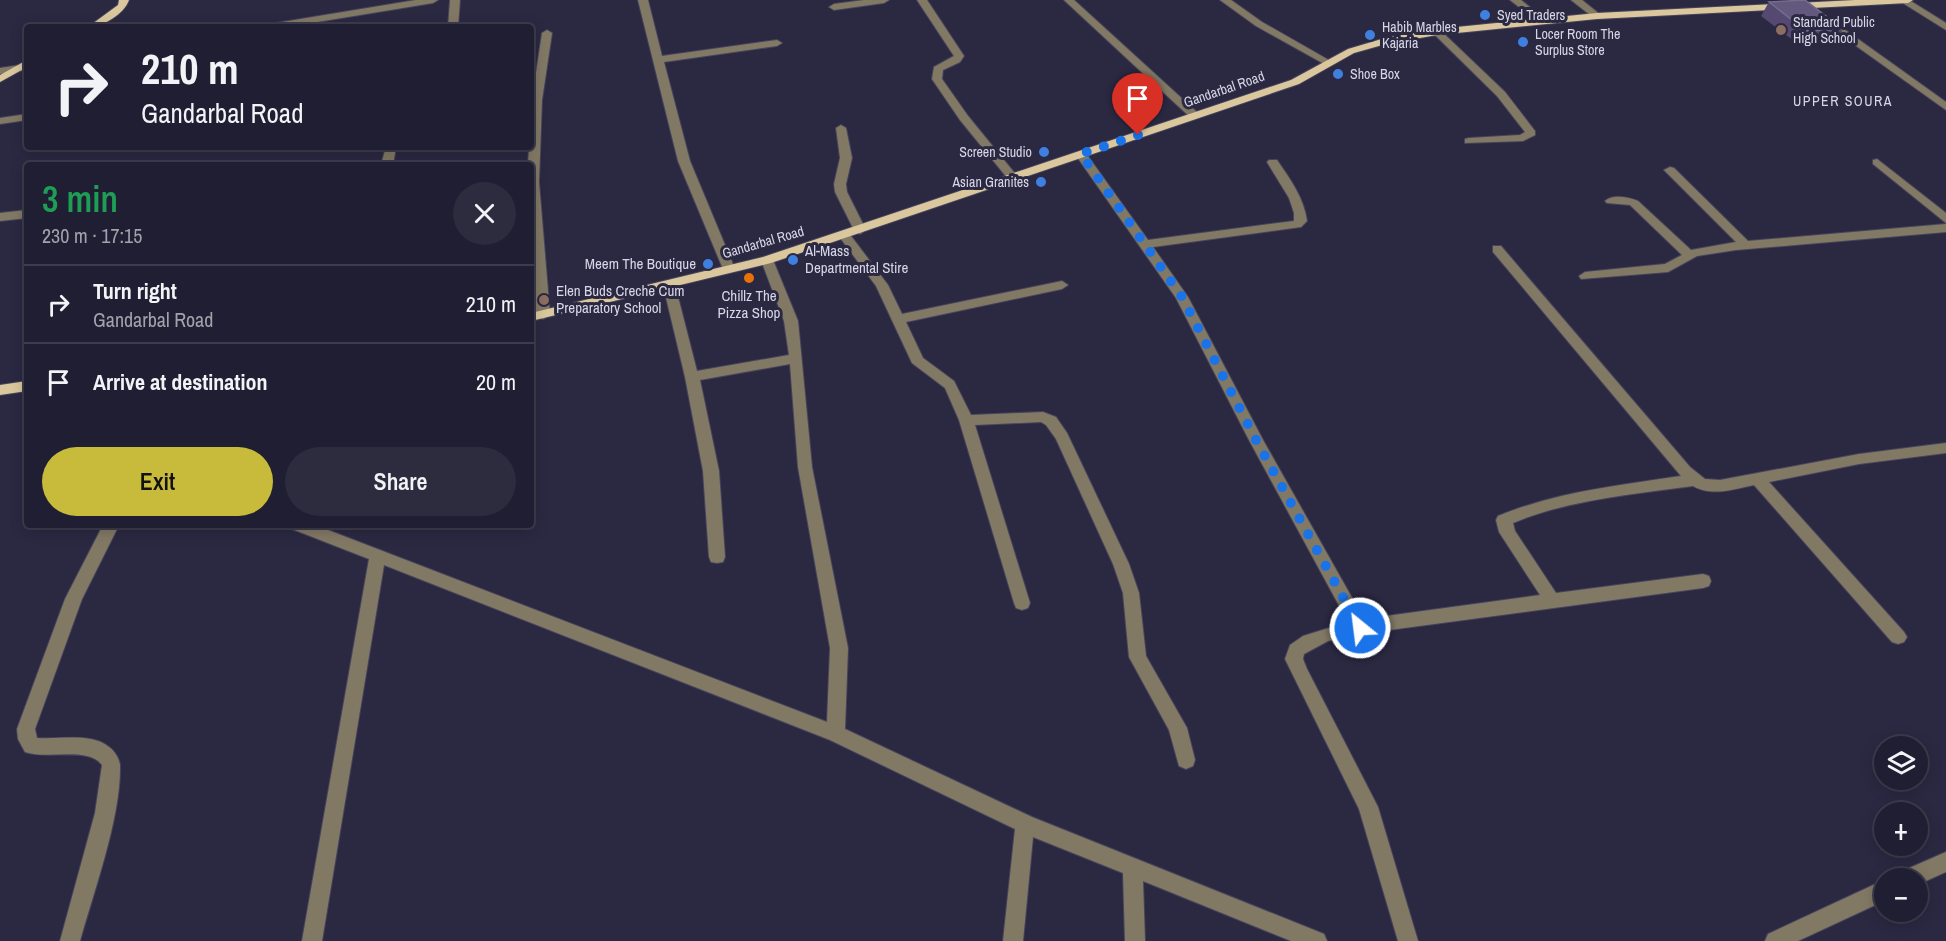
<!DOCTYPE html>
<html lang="en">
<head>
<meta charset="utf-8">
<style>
	:root { --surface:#201e32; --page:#2d2b3e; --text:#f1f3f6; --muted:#a2a2ac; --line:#3d3c4d; --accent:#c8bb3b }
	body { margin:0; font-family:"Archivo Narrow",sans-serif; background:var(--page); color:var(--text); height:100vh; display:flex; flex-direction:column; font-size:22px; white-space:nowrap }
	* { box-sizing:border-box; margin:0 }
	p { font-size:20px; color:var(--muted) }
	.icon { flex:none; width:33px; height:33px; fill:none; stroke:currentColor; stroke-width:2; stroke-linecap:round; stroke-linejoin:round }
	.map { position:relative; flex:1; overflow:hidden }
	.details { position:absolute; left:24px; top:162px; width:510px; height:366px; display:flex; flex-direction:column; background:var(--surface); border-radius:6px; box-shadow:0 3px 15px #0003,0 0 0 2px var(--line) }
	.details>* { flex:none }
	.banner { position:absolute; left:24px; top:24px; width:510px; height:126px; border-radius:6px; box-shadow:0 3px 15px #0003,0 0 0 2px var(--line); background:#201e32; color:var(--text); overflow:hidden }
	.controls { position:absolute; left:1874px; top:736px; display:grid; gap:12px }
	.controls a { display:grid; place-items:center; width:54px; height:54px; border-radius:50%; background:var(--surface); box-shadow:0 3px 15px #0003,0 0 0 2px var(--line); font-size:30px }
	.pin { position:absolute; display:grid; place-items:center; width:51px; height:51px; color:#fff; margin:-62px -26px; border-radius:50% 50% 50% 0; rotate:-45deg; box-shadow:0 0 6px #0007 }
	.pin .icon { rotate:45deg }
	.me { position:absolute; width:66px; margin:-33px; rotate:331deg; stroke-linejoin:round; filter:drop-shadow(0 0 4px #0008) }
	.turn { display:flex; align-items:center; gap:21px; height:126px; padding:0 18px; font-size:27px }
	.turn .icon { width:78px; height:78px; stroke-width:2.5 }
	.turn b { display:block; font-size:42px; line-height:51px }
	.round { display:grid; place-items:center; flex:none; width:63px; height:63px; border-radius:32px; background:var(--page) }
	.overview { display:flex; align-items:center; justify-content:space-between; height:102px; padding:0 18px }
	h1 { font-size:36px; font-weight:600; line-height:45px; color:#1e9e55 }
	.action { display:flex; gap:12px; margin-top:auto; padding:12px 18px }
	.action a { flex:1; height:69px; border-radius:36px; background:var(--accent); color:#111; font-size:24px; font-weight:600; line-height:69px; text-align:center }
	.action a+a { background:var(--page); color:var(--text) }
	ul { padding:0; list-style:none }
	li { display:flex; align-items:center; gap:18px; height:78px; padding:0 18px; border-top:2px solid var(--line) }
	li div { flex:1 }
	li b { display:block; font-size:22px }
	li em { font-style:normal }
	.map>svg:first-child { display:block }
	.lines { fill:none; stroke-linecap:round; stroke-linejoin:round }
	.minor-casing { stroke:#47445c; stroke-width:2 }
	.major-casing { stroke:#47445c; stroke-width:2 }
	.minor { fill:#827965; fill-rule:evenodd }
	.major { fill:#dac79d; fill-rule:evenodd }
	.wall { fill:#554971 }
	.building { fill:#63587d; stroke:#756c8e; stroke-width:1.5 }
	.route { stroke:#1a73e8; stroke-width:10; stroke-dasharray:0 18 }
	.shop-dot { fill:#3f7fe0; stroke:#2b2842; stroke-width:2 }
	.education-dot { fill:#8d6e63; stroke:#2b2842; stroke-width:2 }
	.food-dot { fill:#e8710a; stroke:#2b2842; stroke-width:2 }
	.labels { text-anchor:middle; stroke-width:6; stroke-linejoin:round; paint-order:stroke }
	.far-poi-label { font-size:14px; fill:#d7d6e6; stroke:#2b2842; text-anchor:start }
	.far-street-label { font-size:14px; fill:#d7d6e6; stroke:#2b2842 }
	.far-neighbourhood-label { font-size:14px; letter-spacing:1.5px; fill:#d7d6e6; stroke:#2b2842 }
	.poi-label { font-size:15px; fill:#d7d6e6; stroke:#2b2842; text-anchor:start }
</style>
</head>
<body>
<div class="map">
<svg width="1946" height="941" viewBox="0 0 1946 941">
	<rect width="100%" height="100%" fill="#2b2842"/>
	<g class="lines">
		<!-- minor casing -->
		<g class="minor-casing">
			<path id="minor" d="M416,0H438L433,3L287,27H265L270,24Z
				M450,0H460L458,27H448Z
				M638,0H648L662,56L777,40L782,43L777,46L664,62L690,161L735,269L733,272H725L723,269L678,161Z
				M864,0H889L884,3L834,10L829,7L834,4Z
				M917,0H927L964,56L960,62L943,70L942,79L968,116L1017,176V180H1009L960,120L932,79L934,67L954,56Z
				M1064,0H1074L1199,114V118H1191Z
				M1220,0H1231L1262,22L1334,63L1326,65L1256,26Z
				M1510,0H1521L1546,20L1538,22Z
				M1571,0H1582L1602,16L1594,18Z
				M1898,0H1909L1946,23V30Z
				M1824,19H1830L1946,102V110L1824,23Z
				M547,30L552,33L542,100L539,182L550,315L543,319L536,315L531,236V165H528L532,100L542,33Z
				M1434,30H1440L1505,92L1535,131V135L1523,141L1465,143V139L1469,138L1520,135L1525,132L1497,96L1434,34Z
				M27,64V70L0,74V68Z
				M27,114V120L0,124V118Z
				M841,125L846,128L852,158L846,184L847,192L866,230L860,234L854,230L835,192L834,184L840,158L836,128Z
				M386,147H396L393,165H381Z
				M1081,151L1085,152L1148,240L1294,221V213L1289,198L1267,162L1269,160H1277C1290,179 1304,198 1307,221L1301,227L1153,247L1188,297L1263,440L1364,619L1540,595L1499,532L1496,520L1498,516C1556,492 1620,485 1681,476L1493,252V246H1501L1690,467L1705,479L1720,480L1859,454L1946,443V453L1859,464L1769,482L1904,632L1907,637L1904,642L1898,644L1892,642L1754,485C1735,489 1711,497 1693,486C1635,494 1567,500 1513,523L1515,531L1556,593L1703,574L1709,576L1711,581L1709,586L1703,588L1367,633L1328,641L1304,654L1303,659L1307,669L1378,807L1418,941H1398L1359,809L1285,659L1290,645L1303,636L1348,622L1249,440L1176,298L1075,154Z
				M1877,159L1946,213V223L1873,164V160Z
				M1670,167L1674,168L1748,241L1946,224V232L1736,250L1697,256L1668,272L1581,279L1579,276L1585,272L1665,264L1682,255L1630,205L1607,203L1605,201C1613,194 1628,197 1638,201L1691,250L1736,242L1664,170Z
				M27,210V218L0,221V213Z
				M844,231L848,232L888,285L902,314L1062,281L1068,285L1062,289L906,322L923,358L954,381L971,415L1043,412L1056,417L1067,433L1129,564L1139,593L1146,656L1187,728L1195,760L1193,766L1186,769L1179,766L1169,730L1129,657L1123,593L1113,564L1056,439L1046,425L1041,422L975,425L1030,603L1028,608L1022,610L1016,608L1014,603L959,420L945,388L912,363L876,286L838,235Z
				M767,256L773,260L798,321L812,467L848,648L845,729L1032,817L1324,934L1327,941H1291L1143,881L1145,941H1125L1123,873L1033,837L1023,941H1003L1015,829L830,740L384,565L322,941H302L369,559L292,529L290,525H315L827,722L830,648L798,467L790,364L700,380L719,471L725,557L723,562L717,563L711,562L709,557L703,471L685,377L663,285L669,281L675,285L697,371L789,355L784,321L761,260Z
				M103,525H119L82,599L35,729L37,738C59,740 90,732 109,747C115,751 120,760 120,766C121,817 94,891 80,941H60L95,813L102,765C88,746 47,760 25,752L18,739L17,729L65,599Z
				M1946,852V872L1917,885V879H1897L1900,872Z
				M1884,880V901L1798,941H1765L1768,934Z"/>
		</g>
		<!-- major casing -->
		<g class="major-casing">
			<path id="major" d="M119,0H129C124,14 103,27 88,27L118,5Z
				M1855,0H1913L1908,3L1597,19L1437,35L1386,44L1354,53L1299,84L771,263L531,321V313L763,257L1291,80L1348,49L1385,38L1437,29L1597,13Z
				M27,60V67L0,82V75Z
				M27,381V391L0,395V385Z"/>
		</g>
		<!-- minor -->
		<use href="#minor" class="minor"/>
		<!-- major -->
		<use href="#major" class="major"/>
	</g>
	<!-- wall -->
	<path class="wall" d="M1769,2L1843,29L1835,43L1798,44L1761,16Z"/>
	<!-- building -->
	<path class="building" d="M1805,0L1843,29L1806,31L1769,2Z"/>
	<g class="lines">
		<!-- route -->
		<path class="route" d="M1138,135L1081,154L1182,297L1256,440L1360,628"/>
	</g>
	<!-- markers -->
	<g class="shop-dot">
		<circle cx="1485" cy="15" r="6"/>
		<circle cx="1370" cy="35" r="6"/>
		<circle cx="1523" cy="42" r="6"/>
		<circle cx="1338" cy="74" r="6"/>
		<circle cx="1044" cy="152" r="6"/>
		<circle cx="1041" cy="182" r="6"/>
		<circle cx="793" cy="260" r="6"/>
		<circle cx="708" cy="264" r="6"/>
	</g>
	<g class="education-dot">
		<circle cx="1781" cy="30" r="6"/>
		<circle cx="544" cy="300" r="6"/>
	</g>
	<circle class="food-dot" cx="749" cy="278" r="6"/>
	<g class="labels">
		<!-- far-poi labels -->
		<g class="far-poi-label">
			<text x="1497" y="20">Syed Traders</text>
			<text x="1793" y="27">Standard Public<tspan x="1793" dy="16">High School</tspan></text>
			<text x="1382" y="32">Habib Marbles<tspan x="1382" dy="16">Kajaria</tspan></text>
			<text x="1535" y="39">Locer Room The<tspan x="1535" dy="16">Surplus Store</tspan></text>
			<text x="1350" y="79">Shoe Box</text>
			<text x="1032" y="157" text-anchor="end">Screen Studio</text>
			<text x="1029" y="187" text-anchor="end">Asian Granites</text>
		</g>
		<!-- far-street labels -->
		<g class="far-street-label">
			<text transform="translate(1224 89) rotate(-19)" y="5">Gandarbal Road</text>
			<text transform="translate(763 242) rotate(-16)" y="5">Gandarbal Road</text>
		</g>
		<!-- far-neighbourhood labels -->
		<g class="far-neighbourhood-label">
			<text x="1843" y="106">UPPER SOURA</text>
		</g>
		<!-- poi labels -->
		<g class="poi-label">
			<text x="805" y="256">Al-Mass<tspan x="805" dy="17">Departmental Stire</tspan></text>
			<text x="696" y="269" text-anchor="end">Meem The Boutique</text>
			<text x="556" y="296">Elen Buds Creche Cum<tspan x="556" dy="17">Preparatory School</tspan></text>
			<text x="749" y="301" text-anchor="middle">Chillz The<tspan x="749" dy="17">Pizza Shop</tspan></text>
		</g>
	</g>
</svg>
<div class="controls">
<a><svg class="icon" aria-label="layers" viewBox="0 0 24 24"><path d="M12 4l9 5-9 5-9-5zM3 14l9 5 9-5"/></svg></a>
<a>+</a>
<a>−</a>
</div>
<div class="pin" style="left:1138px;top:135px;background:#d93025"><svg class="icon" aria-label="arrive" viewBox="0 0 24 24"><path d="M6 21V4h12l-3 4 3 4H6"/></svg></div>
<svg class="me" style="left:1360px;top:628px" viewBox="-20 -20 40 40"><circle r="17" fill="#1a73e8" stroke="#fff" stroke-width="3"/><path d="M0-11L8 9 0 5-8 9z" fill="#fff"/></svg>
<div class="banner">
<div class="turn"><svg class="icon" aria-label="right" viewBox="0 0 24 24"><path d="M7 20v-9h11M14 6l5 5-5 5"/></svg><div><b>210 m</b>Gandarbal Road</div></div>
</div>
<section class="details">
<div class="overview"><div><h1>3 min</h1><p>230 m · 17:15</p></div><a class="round"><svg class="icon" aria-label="close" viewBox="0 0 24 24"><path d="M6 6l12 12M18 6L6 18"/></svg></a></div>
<ul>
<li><svg class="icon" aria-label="right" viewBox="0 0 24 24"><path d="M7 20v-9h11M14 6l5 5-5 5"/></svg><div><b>Turn right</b><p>Gandarbal Road</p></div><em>210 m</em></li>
<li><svg class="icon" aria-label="arrive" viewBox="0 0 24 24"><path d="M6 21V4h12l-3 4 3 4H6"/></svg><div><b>Arrive at destination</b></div><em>20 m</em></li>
</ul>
<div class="action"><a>Exit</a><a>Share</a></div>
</section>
</div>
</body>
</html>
